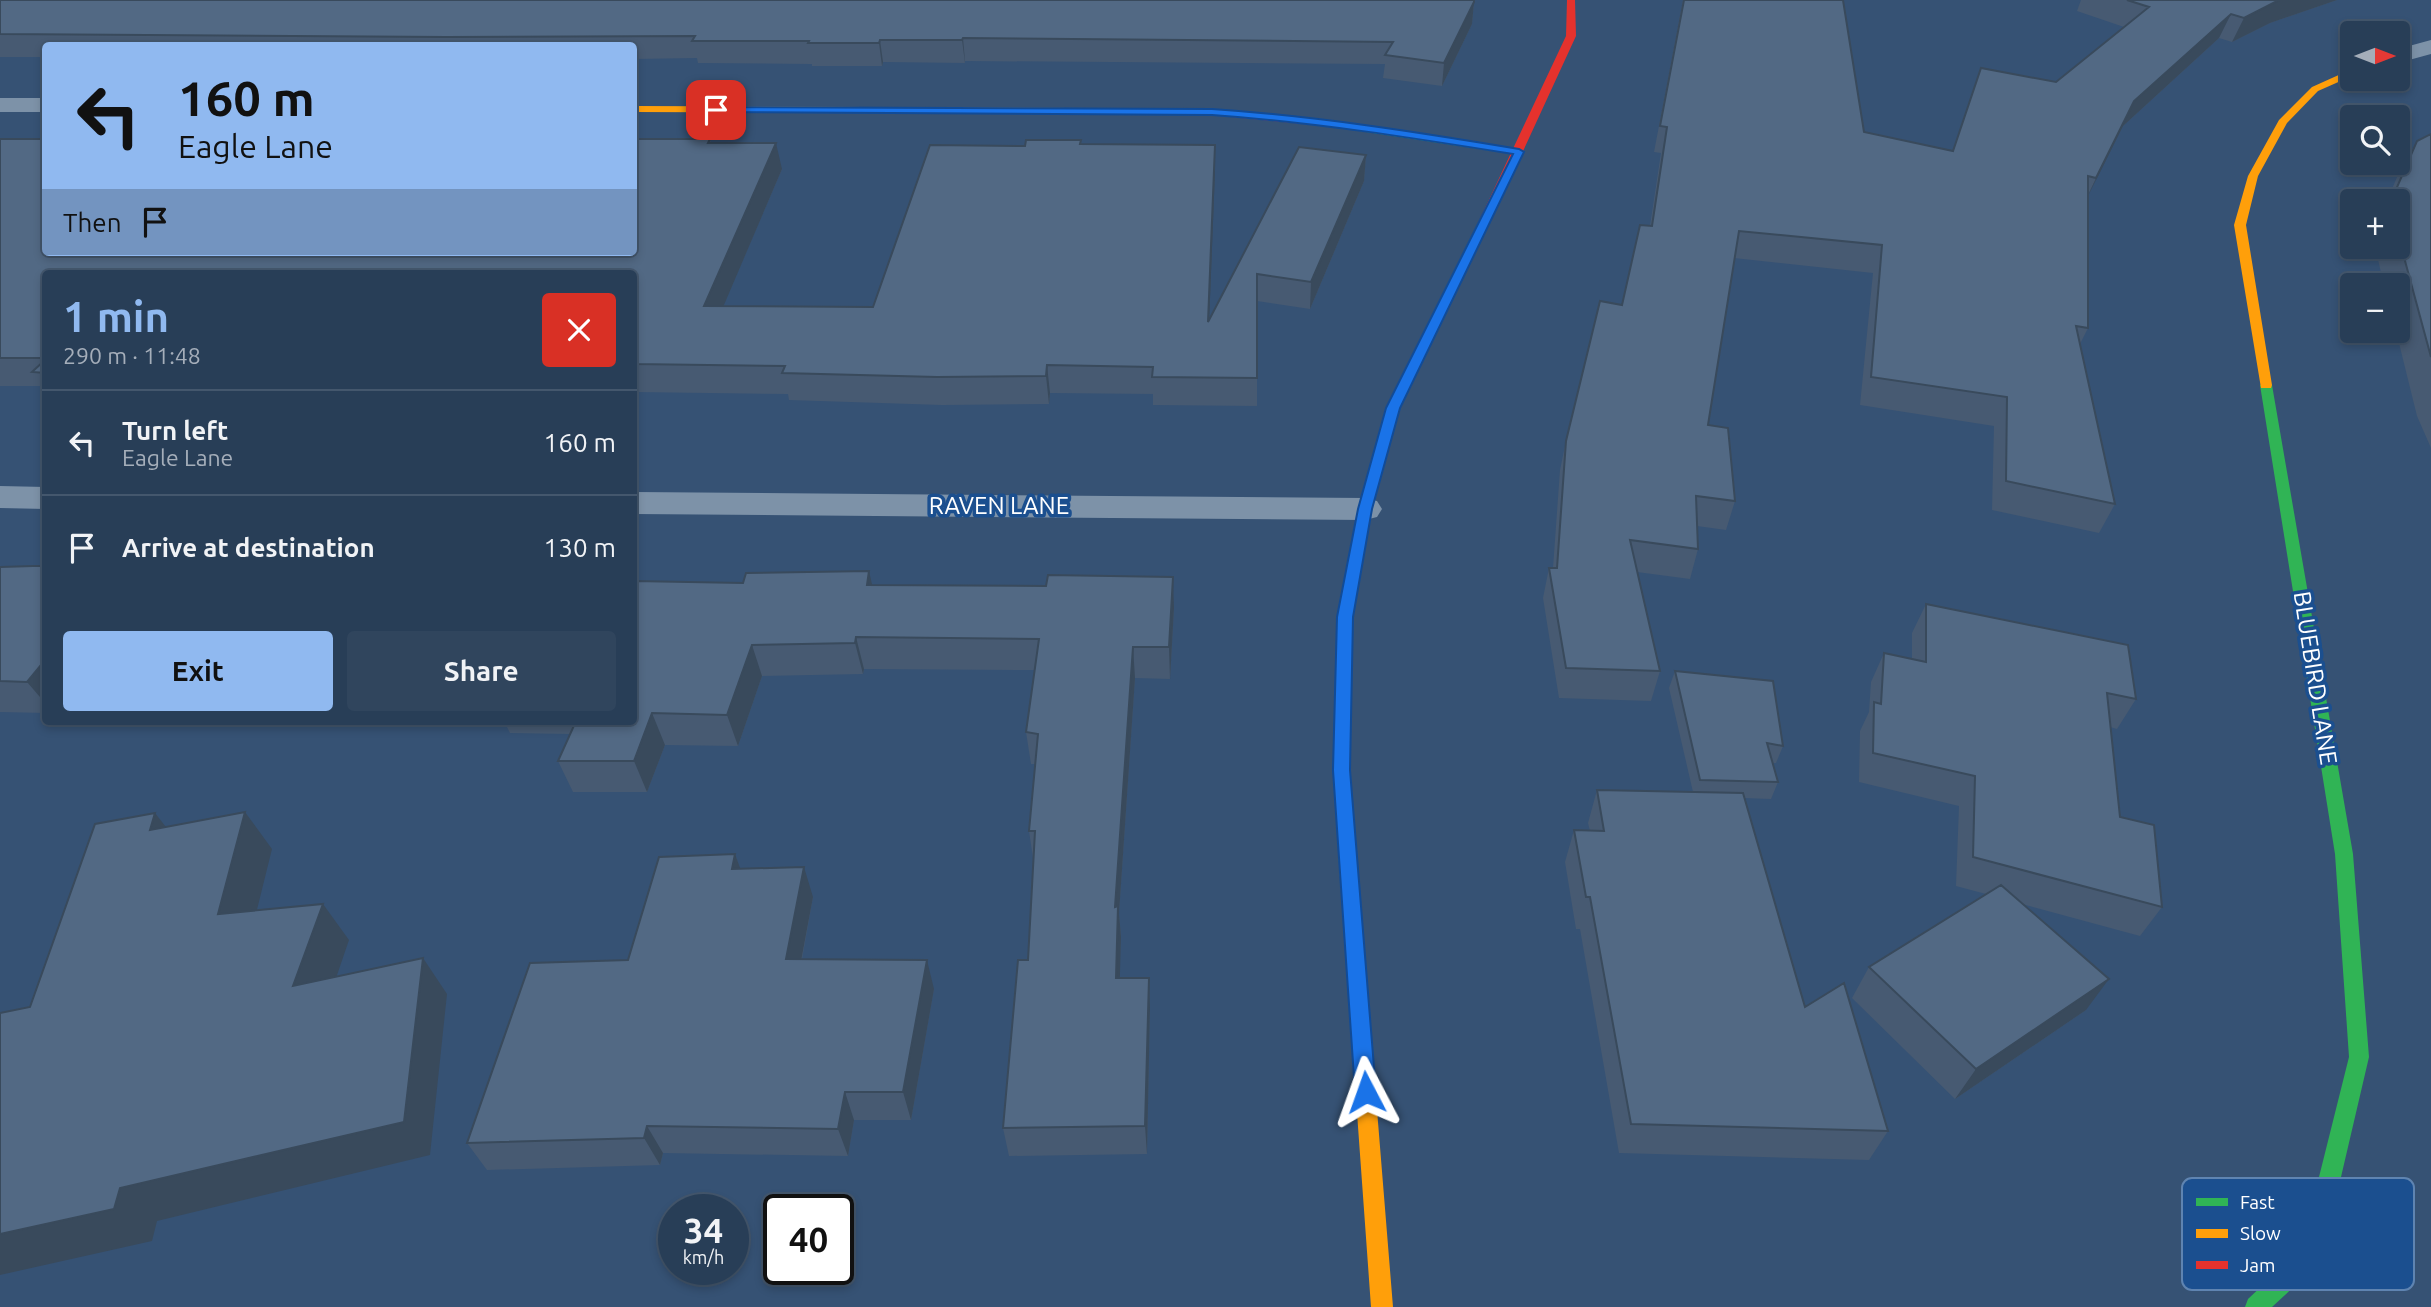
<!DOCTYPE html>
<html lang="en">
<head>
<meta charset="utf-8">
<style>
	:root { --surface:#283e57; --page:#30455d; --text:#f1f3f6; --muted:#a5aeba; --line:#44576d; --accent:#90b9f0 }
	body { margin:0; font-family:Ubuntu,sans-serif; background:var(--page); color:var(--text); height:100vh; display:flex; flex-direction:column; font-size:26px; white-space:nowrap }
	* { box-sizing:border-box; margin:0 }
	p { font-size:23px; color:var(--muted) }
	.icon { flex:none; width:38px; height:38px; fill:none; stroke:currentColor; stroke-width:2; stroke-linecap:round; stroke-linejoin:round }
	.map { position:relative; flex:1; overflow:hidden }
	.side { position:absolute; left:42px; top:270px; width:595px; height:455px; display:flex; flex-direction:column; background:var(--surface); border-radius:7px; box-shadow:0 4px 10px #0003,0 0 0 2px var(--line) }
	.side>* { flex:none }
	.guide { position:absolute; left:42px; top:42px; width:595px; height:214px; border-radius:7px; box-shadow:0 4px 10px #0003,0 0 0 2px var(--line); background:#90b9f0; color:#111; overflow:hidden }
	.needle { width:46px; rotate:90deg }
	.controls { position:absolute; left:2340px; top:21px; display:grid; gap:14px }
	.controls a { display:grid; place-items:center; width:70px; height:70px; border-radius:7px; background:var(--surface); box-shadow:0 4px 10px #0003,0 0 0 2px var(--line); font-size:35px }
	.speed { position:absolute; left:658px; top:1194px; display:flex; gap:14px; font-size:35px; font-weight:700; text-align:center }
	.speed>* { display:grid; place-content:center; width:91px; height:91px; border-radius:50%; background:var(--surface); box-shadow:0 4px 10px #0003,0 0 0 2px var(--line); line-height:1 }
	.speed small { font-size:18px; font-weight:400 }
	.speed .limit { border:4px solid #111; border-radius:10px; background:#fff; color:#111 }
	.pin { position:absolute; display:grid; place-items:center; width:60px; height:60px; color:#fff; margin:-30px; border-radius:14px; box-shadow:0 4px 10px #0006 }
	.me { position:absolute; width:77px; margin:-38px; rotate:356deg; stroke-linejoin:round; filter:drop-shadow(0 0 5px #0008) }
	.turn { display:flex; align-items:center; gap:24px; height:147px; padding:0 21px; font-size:32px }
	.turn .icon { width:91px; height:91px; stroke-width:2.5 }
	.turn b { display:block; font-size:49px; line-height:60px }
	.then { display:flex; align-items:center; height:66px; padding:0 21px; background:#0003; gap:14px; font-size:26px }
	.round { display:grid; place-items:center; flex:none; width:74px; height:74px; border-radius:7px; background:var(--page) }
	.summary { display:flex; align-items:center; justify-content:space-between; height:119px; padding:0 21px }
	h1 { font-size:42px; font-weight:700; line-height:52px; color:var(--accent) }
	.action { display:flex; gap:14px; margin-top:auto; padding:14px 21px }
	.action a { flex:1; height:80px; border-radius:7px; background:var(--accent); color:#111; font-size:28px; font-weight:700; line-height:80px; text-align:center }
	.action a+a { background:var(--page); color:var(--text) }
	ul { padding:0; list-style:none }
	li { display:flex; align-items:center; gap:21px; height:105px; padding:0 21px; border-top:2px solid var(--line) }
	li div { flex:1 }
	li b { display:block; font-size:26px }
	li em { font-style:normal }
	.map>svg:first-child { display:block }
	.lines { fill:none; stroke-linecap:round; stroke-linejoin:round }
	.street { fill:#7d92a8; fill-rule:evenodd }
	.fast { fill:#30b455; fill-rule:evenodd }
	.slow { fill:#ff9f0a; fill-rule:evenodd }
	.jam { fill:#e5322d; fill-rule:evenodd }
	.wall { fill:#475a72 }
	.shaded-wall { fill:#394a5c }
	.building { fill:#526984; stroke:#394a5c; stroke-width:2 }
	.route { fill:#1a73e8; stroke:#114b97; stroke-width:2 }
	.labels { text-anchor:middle; stroke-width:7; stroke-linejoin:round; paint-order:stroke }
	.street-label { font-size:24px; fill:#fff; stroke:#1b4f8f }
	.key { fill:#1b4f8f; stroke:#5f84b1; stroke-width:2 }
	.key-label { font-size:19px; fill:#fff }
</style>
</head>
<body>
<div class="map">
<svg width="2431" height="1307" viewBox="0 0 2431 1307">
	<rect width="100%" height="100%" fill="#365274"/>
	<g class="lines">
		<!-- street -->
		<path class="street" d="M2431,40V54L2398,63V49Z
			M0,98H46V112H0Z
			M0,486L46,487V509L0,508Z
			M634,492L1365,498L1377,501L1382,509L1377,517L1365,520L634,514Z"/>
		<!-- fast -->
		<path class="fast" d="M1324,120L1519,149L1524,152L1519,155L1320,125V121Z
			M1484,220L1490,223L1400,408L1372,509L1353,617L1349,770L1357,863L1354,868L1348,870L1342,868L1339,863L1333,770L1337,617L1358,509L1386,408L1478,223Z
			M2266,381L2272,385L2353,854L2369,1057L2341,1177L2299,1282L2272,1307H2245L2248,1299L2283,1266L2319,1177L2349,1057L2335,854L2260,385Z"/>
		<!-- slow -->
		<path class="slow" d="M2352,69V76L2318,91L2287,123L2258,176L2246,225L2272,385L2271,388H2261L2234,225L2248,176L2279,120L2312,87Z
			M634,106L1070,108L1075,111L1070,114L634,112Z
			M1348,856L1354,858L1357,863L1393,1307H1371L1339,863L1342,858Z"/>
		<!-- jam -->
		<path class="jam" d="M1567,0H1575L1576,36L1490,223L1480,225L1478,223L1566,36Z
			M1070,108L1212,109L1324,120L1329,123L1324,126L1212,115L1066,113V109Z"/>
	</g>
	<!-- wall -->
	<path class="wall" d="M0,0L1474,2L1472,24L1442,86L1383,78L1385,64L965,61V63L883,62L882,66H812V64L698,63L697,58L634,59V46H46V57H0Z
		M1683,0L1864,132L1953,151L1981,68L2056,82L2124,27L2077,11L2081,0H2337L2270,23L2232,42L2219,38L2123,126L2088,195V328L2080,344L2115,504L2099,533L1992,510L1994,426L1860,405L1873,273L1734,258L1708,425L1735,501L1726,530L1697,526L1698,549L1690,579L1637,572L1660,671L1651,701L1559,698L1543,598L1549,568H1553L1560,470L1566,441L1622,305L1650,226L1661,153L1654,152Z
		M2431,134V448L2417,416L2396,331H2398V285H2384L2375,247H2398V201H2387L2400,170L2417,141Z
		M0,139L46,252L710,139L711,143L782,169L723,306L873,307L1025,146L1081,144L1215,171L1209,320L1366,155L1364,181L1310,309L1257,301V406L1153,405V394L1050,393L1049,404L942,405L789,400L788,394L634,392V273H46V392L41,386H0Z
		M46,566V713L0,712V567Z
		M634,581L872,585L1174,608L1170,679L1135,678L1119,913L1121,937L1119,978H1149L1150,1008L1147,1154L1009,1156L1003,1128L1028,960L1033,858L1029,831L1035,764H1031L1026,732L1035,670L864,669L863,674L762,676L738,746L665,745L647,792H573L558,761L570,734L510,733L504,721H634Z
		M1926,604L2136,699L2117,729L2110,727L2120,817L2162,907L2140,936L2022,904L2086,1010L1955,1099L1852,998L1869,967L1986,894L1956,886L1959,806L1859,782L1860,731L1869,712L1871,682L1884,653L1912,659V633Z
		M1675,671L1783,746L1776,763H1773L1778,782L1771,799L1744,798L1805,1007L1888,1131L1869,1160L1619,1153L1580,929H1576L1565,862L1574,830L1590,831L1588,823L1597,790L1693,792L1669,688Z
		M735,854L740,869L813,897L802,959L934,989L911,1120H854L848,1156L663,1153L660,1165L487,1170L467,1143Z"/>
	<!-- shaded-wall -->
	<path class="shaded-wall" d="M2279,0H2337L2270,23L2232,42L2244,18Z
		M1474,2L1472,24L1442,86L1444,63Z
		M2231,14L2219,38L2123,126L2084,204L2096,178L2134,101Z
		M963,38L965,61V63L962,40Z
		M880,40L883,62L882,66L879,43Z
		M776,143L782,169L712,333L704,306Z
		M1215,145V171L1208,350V322Z
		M1366,155L1364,181L1310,309L1311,282Z
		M1047,365L1050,393L1049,404L1046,376Z
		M869,571L876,602L867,585Z
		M1173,577L1174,608L1170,679L1169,647Z
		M856,637L864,669L863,674L855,643Z
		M752,645L762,676L738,746L727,715Z
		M1133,647L1135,678L1119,913L1121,937L1119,1008L1116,978L1115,907Z
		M46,659V704L27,682Z
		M652,713L665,745L647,792L634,761Z
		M245,812L272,849L247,950L218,914Z
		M155,813L184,850L150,830Z
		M735,854L746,884L732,869Z
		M804,867L813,897L796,988L786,959Z
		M323,904L349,940L321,1022L293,986Z
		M423,958L447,994L430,1155L157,1221L152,1241L0,1275V1234L120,1188Z
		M927,960L934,989L911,1120L903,1092Z
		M1149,978L1150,1008L1147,1154L1145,1126Z
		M2109,979L2086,1010L1955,1099L1976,1069Z
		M845,1092L854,1120L848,1156L838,1129Z
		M647,1126L663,1153L660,1165L644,1138Z"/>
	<!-- building -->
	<path class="building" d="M0,0H1474V2L1444,63L1385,55L1393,42L963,38L962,40H880L879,43H808L809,41H692L695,36L446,37L0,34Z
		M1684,0H1843L1864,132L1953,151L1981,68L2056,82L2149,7L2127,0H2279L2244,18L2231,14L2134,101L2096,178L2088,176V328L2076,326L2115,504L2006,481L2007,397L1871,377L1882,245L1739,231L1708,425L1728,428L1735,501L1696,496L1698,549L1630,540L1660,671L1566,668L1549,568H1557L1566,441L1600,301L1622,305L1640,225L1652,226L1667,127L1660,126Z
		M2431,134V357L2398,235V201H2391L2417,141Z
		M0,139H46V252H634V139H710L708,143H776L704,306L873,307L930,145L1025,146L1026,140H1081L1080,144L1215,145L1208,322L1299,147L1366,155L1311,282L1257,274V378L1152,377L1153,367L1047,365L1046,376L937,377L782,373L785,366L634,364V273H46V358H0Z
		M46,359V373L32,372Z
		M33,566H46V659L27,682L0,681V567Z
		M869,571L867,585L1046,586L1048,575L1173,577L1169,647H1133L1115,907L1118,906L1116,978H1149L1145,1126L1003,1128L1018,960H1028L1035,831H1029L1038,734L1026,732L1039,639L856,637L855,643L752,645L727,715L652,713L634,761H558L576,721H634V581L743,583L746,573Z
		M1926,604L2128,645L2136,699L2107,693L2120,817L2154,825L2162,907L1973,857L1975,776L1873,753L1874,702L1881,704L1884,653L1926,662Z
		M1675,671L1773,681L1783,746L1767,743L1778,782L1700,780Z
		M1597,790L1743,793L1805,1007L1844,983L1888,1131L1631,1124L1590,897H1586L1574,830L1604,831Z
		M245,812L218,914L323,904L293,986L423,958L404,1122L120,1188L114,1209L0,1234V1013L30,1007L95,824L155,813L150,830Z
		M735,854L732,869L804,867L786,959L927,960L903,1092H845L838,1129L647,1126L644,1138L467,1143L530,963L628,960L659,857Z
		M2001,885L2109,979L1976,1069L1869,967Z"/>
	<!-- route -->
	<path class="route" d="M716,107L1212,109C1316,116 1417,132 1519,149L1524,152L1400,408L1372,509L1353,617L1350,770L1376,1092L1373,1099L1366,1102L1358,1099L1355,1092L1333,770L1337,617L1358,509L1386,408L1513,154C1413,138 1313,122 1212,115L713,112V108Z"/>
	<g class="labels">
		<!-- street labels -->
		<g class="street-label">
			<text x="999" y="514">RAVEN LANE</text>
			<text transform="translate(2315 678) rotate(81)" y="8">BLUEBIRD LANE</text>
		</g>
	</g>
	<!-- legend -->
	<rect x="2182" y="1178" width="232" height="112" rx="10" class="key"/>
	<rect x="2196" y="1198" width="32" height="8" fill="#30b455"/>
	<rect x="2196" y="1229" width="32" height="9" fill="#ff9f0a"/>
	<rect x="2196" y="1261" width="32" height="8" fill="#e5322d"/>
	<g class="key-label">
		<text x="2240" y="1209">Fast</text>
		<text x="2240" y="1240">Slow</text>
		<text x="2240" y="1272">Jam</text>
	</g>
</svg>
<div class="controls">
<a><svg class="needle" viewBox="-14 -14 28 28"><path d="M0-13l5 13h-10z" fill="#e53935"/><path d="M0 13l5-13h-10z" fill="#a5aeba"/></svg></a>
<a><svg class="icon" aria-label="search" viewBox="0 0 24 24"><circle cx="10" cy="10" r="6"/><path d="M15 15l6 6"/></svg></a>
<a>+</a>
<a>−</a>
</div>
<div class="speed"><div>34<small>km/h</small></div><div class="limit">40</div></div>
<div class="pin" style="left:716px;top:110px;background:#d93025"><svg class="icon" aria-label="arrive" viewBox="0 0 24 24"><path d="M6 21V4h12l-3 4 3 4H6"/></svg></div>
<svg class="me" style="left:1366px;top:1092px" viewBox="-20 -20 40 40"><path d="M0-17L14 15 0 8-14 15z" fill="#1a73e8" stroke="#fff" stroke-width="4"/></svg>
<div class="guide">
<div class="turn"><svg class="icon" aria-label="left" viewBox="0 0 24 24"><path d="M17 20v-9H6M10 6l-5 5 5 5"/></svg><div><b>160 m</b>Eagle Lane</div></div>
<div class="then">Then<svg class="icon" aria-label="arrive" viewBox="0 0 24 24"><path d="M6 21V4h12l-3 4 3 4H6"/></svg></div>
</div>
<section class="side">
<div class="summary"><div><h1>1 min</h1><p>290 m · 11:48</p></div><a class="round" style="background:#d93025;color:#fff"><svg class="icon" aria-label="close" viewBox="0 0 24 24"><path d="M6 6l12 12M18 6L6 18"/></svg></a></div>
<ul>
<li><svg class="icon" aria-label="left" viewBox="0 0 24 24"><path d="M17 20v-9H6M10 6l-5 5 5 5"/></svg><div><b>Turn left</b><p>Eagle Lane</p></div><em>160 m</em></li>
<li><svg class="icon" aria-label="arrive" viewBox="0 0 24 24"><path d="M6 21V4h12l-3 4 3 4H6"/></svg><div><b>Arrive at destination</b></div><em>130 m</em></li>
</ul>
<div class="action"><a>Exit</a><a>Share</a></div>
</section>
</div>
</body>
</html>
